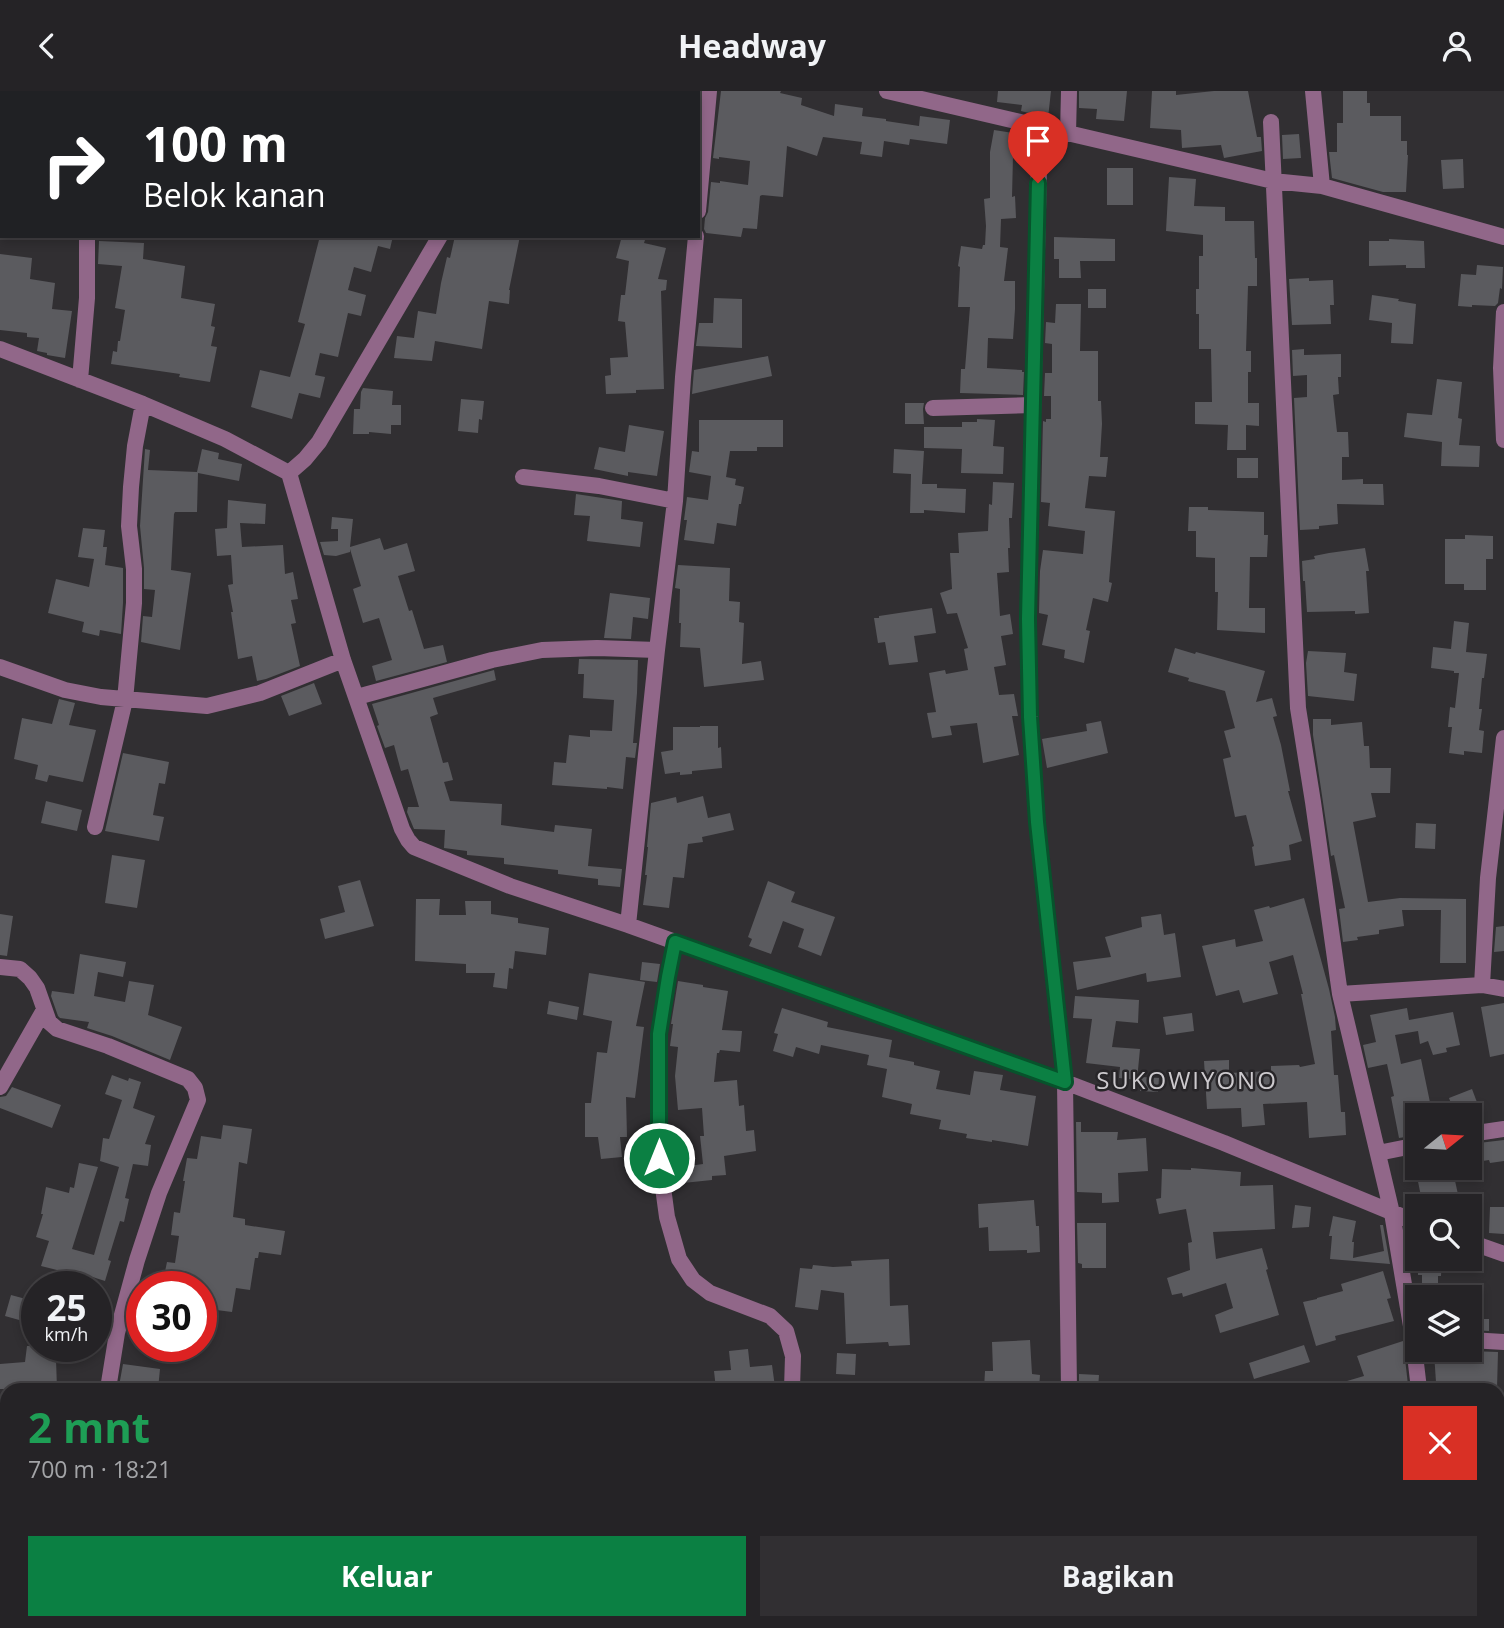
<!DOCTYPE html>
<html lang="id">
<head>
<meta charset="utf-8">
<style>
	:root { --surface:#252326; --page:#312f32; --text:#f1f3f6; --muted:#a3a4a7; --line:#424043; --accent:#0b8043 }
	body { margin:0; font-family:"Open Sans",sans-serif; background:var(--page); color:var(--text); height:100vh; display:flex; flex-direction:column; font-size:26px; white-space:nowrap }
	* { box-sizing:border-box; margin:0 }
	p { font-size:23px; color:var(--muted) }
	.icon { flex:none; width:38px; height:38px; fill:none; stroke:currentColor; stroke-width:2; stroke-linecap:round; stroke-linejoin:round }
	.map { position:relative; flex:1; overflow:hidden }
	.details { position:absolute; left:0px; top:1292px; width:1505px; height:247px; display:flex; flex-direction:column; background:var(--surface); border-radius:21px 21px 0 0; box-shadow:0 4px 10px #0003,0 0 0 2px var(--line) }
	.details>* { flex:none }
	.top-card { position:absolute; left:0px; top:0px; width:700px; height:147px; box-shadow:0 4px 10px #0003,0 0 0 2px var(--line); background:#202124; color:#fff; overflow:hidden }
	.needle { width:46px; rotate:72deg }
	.fabs { position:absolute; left:1405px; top:1012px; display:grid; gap:14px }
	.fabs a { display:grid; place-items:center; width:77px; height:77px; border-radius:0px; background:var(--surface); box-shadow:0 4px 10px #0003,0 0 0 2px var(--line); font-size:35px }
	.speed { position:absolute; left:21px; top:1180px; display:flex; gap:14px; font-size:35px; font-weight:700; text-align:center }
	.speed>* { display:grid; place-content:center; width:91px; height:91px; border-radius:50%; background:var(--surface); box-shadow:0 4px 10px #0003,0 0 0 2px var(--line); line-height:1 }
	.speed small { font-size:18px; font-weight:400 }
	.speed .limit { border:10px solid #d22; background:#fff; color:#111 }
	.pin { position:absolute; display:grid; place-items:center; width:60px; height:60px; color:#fff; margin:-72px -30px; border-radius:50% 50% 50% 0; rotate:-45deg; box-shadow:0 0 7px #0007 }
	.pin .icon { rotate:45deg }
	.me { position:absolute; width:77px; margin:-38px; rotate:0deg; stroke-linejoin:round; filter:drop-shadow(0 0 5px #0008) }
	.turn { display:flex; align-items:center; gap:24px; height:147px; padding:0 28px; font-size:32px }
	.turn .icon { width:91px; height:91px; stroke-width:2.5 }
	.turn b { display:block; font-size:49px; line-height:60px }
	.round { display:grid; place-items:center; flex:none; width:74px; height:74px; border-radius:0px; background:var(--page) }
	.overview { display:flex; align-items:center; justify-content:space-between; height:119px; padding:0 28px }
	h1 { font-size:42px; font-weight:700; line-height:52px; color:#1e9e55 }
	.button { display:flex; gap:14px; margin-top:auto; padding:14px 28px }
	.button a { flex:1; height:80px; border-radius:0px; background:var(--accent); color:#fff; font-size:28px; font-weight:700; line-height:80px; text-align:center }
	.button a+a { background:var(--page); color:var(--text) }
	header { display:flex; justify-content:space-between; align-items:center; height:91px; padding:0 28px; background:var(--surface); font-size:32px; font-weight:700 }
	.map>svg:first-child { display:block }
	.building { fill:#5b5b5f }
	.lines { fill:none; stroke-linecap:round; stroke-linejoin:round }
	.minor { stroke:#916789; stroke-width:16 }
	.route-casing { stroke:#07532c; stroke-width:18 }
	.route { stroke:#0b8043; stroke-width:12 }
	.labels { text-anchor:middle; stroke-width:5; stroke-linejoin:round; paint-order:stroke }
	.quarter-label { font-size:24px; letter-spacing:2px; fill:#cdcace; stroke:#272528 }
</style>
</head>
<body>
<header><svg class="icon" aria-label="back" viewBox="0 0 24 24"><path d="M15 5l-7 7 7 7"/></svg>Headway<svg class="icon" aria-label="person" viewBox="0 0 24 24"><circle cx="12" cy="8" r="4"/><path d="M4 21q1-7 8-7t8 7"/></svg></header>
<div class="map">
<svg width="1504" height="1537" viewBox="0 0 1504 1537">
	<rect width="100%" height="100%" fill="#312f32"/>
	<!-- building -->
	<path class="building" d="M721,0H781L780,2L802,7L801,14L834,25L835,13L863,17L862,25L886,28V30L919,35L920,25L950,29L947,53L910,48L909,54L884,50L882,66L860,63L862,51L823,46L817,65L787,55L783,106L762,104L760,105L757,138L743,137L741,146L706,142L704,138L705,127L708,121L711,91L720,92V90L748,94L750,70L719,66V68L713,67Z
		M998,0H1051L1048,27L1021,20L1022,14L997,11Z
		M1079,0H1127L1124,30L1096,28L1097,18L1079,17Z
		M1152,0H1176V4L1214,0H1248L1257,46H1261L1262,60L1224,67L1221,54L1182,57L1181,39L1150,37Z
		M1343,0H1367V12H1370V25H1401V50H1407V64H1408L1406,101H1383L1332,87L1329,61H1337V32H1343Z
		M994,39L1019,43L1016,65H1013L1012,106L1015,105L1016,127L1001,128L1000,156L1008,157L1004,190H1015V218L1013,248L988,247L987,277L1022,279V281H1024L1023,304L960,302L961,278H965L970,216H958L960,176L958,175L961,155L982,158L983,154H985L986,135L984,108L990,107V61Z
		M1299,43L1301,67L1283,68L1282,44Z
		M1463,68L1464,97L1443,98L1441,69Z
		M1107,77H1133V114H1107Z
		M1169,86L1196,88L1194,115L1225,116V130H1254L1255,167H1257V195H1248L1246,260H1251V281H1248V312H1259V335L1246,334V359H1227L1228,334L1195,333V311H1212L1211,258H1199V223H1196V198H1199V165H1203V144L1166,140Z
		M320,145H393L390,158L378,155L371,181L354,176L348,199L366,204L361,225L348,222L338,266L320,262L315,284L325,286L320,307L299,302L292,328L251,316L260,279L290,286L305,233L298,231Z
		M455,145H520L509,199H510L509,213L489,210L482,258L435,250L432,270L394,267L397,245L414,247L418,220L436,223L441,192L447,166L450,167Z
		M622,145L645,149L644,152L666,157L658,188L667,189L666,199L661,200L664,298L636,299V302L606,303L605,285L611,284L610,267L628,266L625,231L618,230L621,204H625L629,170L616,167Z
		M1054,146L1115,148V170H1080L1081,187H1059V168H1054Z
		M1389,148L1424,150L1425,177H1406V174L1369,175V150H1389Z
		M99,150L144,152L143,168L185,175L181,207L215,213L211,235L215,236L211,255L217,256L210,291L179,286L180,283L111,273L113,260L117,261L118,250H120L125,219L115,217L122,175L98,173Z
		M0,163L32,167L30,188L55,192L52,218L72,220L65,267L47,264V262L37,260L39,247L27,246V242L0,239Z
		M1477,174L1503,176L1502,198L1500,197L1498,212L1495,215L1472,214V216L1458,215L1461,183L1476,184Z
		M1309,187V190L1333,189L1334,214H1330L1331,233L1292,234L1289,188Z
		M1088,198H1106V217H1088Z
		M1372,204L1399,208L1398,210L1416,213L1413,253L1391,252L1392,232L1369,229Z
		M714,207L742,208V257L696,255L699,232H713Z
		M1056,213H1081L1080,260H1098V310H1101L1102,333L1100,366H1108L1106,386L1089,385L1085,417L1115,420L1109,491L1112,492L1108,511L1093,507L1086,539L1090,540L1084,572L1064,567L1065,559L1042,554L1048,524L1039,522L1040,480L1043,459L1083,463L1085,440L1048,435L1050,412L1041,411L1043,330L1046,331V328H1051V305H1044L1045,282H1052V253L1045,252L1046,231L1055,232Z
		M1304,258V264L1341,263V286H1338L1339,303L1333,304L1337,341H1348L1349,366H1342V389L1363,388V393H1383L1384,414L1337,413L1338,433L1319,435V438L1300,439L1294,307L1307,306V284L1293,285L1292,259Z
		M768,265L772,285L692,303L694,279Z
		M1437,288L1462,291L1458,327L1462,328L1459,354L1480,355L1479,376L1441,375L1442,351L1404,346L1407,322L1432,324Z
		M363,297L393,300L392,314H401V334H391V343L369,341V343H353L354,318H360L361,301Z
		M461,308L484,310L482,329L479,328L478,342L458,340Z
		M905,312H924L923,318L924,333H905Z
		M977,328L995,329L993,355L1004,356L1003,383L961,382L962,358L924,357V336H962V331H977Z
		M699,329H783V356H757V360H730L726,386L736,388L735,394L744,396L741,413H739L736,435L717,432L714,453L684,449L687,429H684L687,406L708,409L711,385L689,381L692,360L699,361Z
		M629,334L664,340L657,385L628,381V385L594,378L599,356L625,361Z
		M145,358L150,359L148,379L197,381L202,358L219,362L218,368L242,373L239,390L198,382L197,421H175L174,423L171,479L191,482L180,559L141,551L143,525L152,526L155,499L144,498V477L140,435Z
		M894,358L924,360L922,393H937V397L966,398L965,422L924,419V422H910L911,383L893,382Z
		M1237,367H1258V387H1237Z
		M993,391L1014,392L1012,427H1009L1010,457H1008L1009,481L997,482L1000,525L1010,523L1013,543L1001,545L1006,574L994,576L999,604L1014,603L1018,625H1012L1019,664L983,672L977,632L950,635L952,644L932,647L927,622L936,621L929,582L945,579L946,583L968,579L964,558L968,557L957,522L947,523L940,502L952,498L950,462H959L958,442L988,440L989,413L992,414Z
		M576,403L622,410L621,428L643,431L640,456L587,450L590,425L574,424Z
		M228,409L266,413L265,433L240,432L242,456L283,454L285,483L293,481L298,508L291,509L296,532L291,533L300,575L266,588L257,590L252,565L238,568L231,521H233L228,494L233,493L231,464L217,465L215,438L227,437Z
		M1189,416H1208V419L1264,421V444H1268L1267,466H1250L1249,517H1265V542L1217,539L1218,501H1215V467L1196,466V440H1188Z
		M332,426L353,428L350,456L380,447L384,459L407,452L415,480L398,485L409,520L412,519L424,558L443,554L447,571L376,590L372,575L392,569L379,527L363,532L353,498L361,495L350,458V461L336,465L324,464L320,451L338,450V438H331Z
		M83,437L105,439L103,456H107L105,474L123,477V512L121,543L100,539L99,545L82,541L84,531L48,522L56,488L89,496L94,468L78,466Z
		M1465,444L1493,445V468H1486V499H1464V493H1445V448H1465Z
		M1365,457L1369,480H1366L1369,522L1355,523V520L1307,521L1305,490H1303L1302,470L1315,468L1314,465L1329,462Z
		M678,474L730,477L729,510L740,511L739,531L744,532L742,573L761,570L764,589L704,596L700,557L680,556L681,532H679L680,498L675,497Z
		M610,502L650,507L648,528L633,526L631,548L604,547Z
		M932,517L936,542L914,545L918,571L889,574L885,551L878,552L874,527H879V525Z
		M1454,530L1469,532L1466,561L1487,563L1484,587H1482L1479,618H1482L1479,639L1484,640L1482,662L1464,660V664L1449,662L1452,636H1448L1450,616L1455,617L1459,582H1454V580L1431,577L1433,556L1451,558Z
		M1175,557L1195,563L1196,561L1265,580L1256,611L1272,607L1277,625L1273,626L1281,654L1290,700H1288L1302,750L1289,754L1291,769L1255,775L1252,756L1254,755L1246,724L1235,726L1223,668L1231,666L1224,640L1235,637L1225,600L1188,590L1189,587L1168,581Z
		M1308,560L1346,562L1344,581L1357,583L1354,610L1308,605L1306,572Z
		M579,568L638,569L637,602L633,652H637L635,667L626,666L623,698L607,696V698L552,694L554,671L566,672L569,644L590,646V639L612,640L614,609L583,607L584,583H578Z
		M494,579L496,589L433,607L438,623L430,626L443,672L448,671L453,689L444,691L450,710L502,713L501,734L554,741L555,734L592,738L588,775L622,778L620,796L598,794V788L558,783V779L504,773V767L467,764V760L444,757L445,739L414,738L407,721L408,716H419L408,678L401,680L394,654L385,657L377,635L379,634L372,613Z
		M314,592L322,613L289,625L281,605Z
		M59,608L75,612L69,634L96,639L83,691L49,684L47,691L35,688L38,674L14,668L22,627L52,633Z
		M1313,628H1331V634L1362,631L1364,655H1369L1370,677H1391L1390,702H1371L1376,726L1353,731L1368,811L1400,807L1466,808V872H1440L1441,819H1402L1404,835L1379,839V843L1357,846L1358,849L1343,851L1339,818L1345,817L1334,764L1331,765L1313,644Z
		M1101,630L1108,662L1047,677L1042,648L1087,640L1086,633Z
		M700,635H718V657L721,656L722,677L692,680V683L680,684V681L665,683L661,661L673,659V636H700Z
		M123,662L169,671L165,693L159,692L153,724L164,726L159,750L105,740Z
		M703,705L708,727L730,722L734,739L702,746L703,751L688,753L684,787L673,786L669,817L643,814L647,784H645L648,756H647L651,712L676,706L677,712Z
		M46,710L82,719L77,740L41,732Z
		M1416,732L1436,733L1435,758L1415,757Z
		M112,764L145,769L137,817L105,812Z
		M360,789L374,835L325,848L320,828L345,821L338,795Z
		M768,790L795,801L791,811L835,826L821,865L798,856L804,838L783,830L771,863L749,855L752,848L748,846Z
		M1304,807L1329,898L1335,926L1336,939L1331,940L1334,984H1338L1341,1021H1345L1346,1044L1309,1047L1307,1011L1263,1013L1265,1034L1242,1036L1241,1017L1207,1018L1204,970L1229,969V982L1271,980V975L1299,974L1300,976L1315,973L1301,903H1303L1293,864L1269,871L1278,903L1243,912L1239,899L1216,905L1202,855L1235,848L1236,856L1263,850L1254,819L1269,815L1270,817Z
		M416,808H440L439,824H466L465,810H491V823L518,827V832L549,837L546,864L515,860L513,878L509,877L507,898L493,896L495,882H466V873L415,870Z
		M0,823L13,825L7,865L0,864Z
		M1161,823L1164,844L1175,842L1181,886L1147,891L1146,882L1077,899L1073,871L1111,866L1105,846L1142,836L1141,826Z
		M1504,835V860L1494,861L1496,836Z
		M80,863L126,871L123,886L98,881L94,905L125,911L129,890L154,894L148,924L182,936L170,969L112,945L87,937L89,931L60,927L58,925L51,905L52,900L74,903Z
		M642,871L660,873L657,891L640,889Z
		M589,882L645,891L636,935L644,936L635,1007L626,1006L627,1046H620L622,1066L601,1068L598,1046H585V1012H591L597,961L607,962L612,930L583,924Z
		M678,890L703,894V896L728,900L722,939L742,940L740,961L720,959L719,962H717L714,991L737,989L739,1015L744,1014L746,1040L754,1039L756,1060L724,1065L726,1084L712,1085V1089L683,1092L682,1076L703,1073L700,1045H704L702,1017L678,1019L675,985L678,956L670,955L673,933H671Z
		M1075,905L1139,909L1138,932L1116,930L1112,956L1140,958L1137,989L1119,987L1120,976L1086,972L1092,928L1073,927Z
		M549,910L579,916L577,929L547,923Z
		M1504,912V963L1490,966L1481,916Z
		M782,917L828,931L827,936L892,949L889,966L914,971V974L940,980L936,998L970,1004L974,980L1003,984L1000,999L1036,1005L1028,1055L992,1049V1051L966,1047L967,1043L939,1038L941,1029L910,1023L912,1013L882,1006L887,978L867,974L869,964L821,954L819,963L796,956L793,966L773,960L778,943L774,942Z
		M1407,917L1409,929L1453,921L1460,954L1446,957L1447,961L1433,964L1428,950L1420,953L1418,940L1395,944L1401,973L1421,968L1432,1021V1024H1418V1044L1399,1047L1391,1006L1394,1005L1387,973L1368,977L1363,954L1376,951L1370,924Z
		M1192,922L1194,940L1166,944L1163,926Z
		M112,984L128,990L129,987L141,991L133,1017L155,1025L145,1053L151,1054L148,1075L133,1073L125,1107L129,1108L124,1131L120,1130L108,1169L111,1170L105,1190L77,1181V1184L41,1175L49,1150L36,1146L43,1123H41L46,1096L69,1102L70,1096L74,1097L79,1072L98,1076L72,1158L94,1164L119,1076L100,1070L103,1047L109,1048L122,1009L105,1003Z
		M1141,986L1159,987L1158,1001L1140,1000Z
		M12,996L61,1014L52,1037L0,1017V1006L6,1005Z
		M1472,998L1478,1014L1455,1023L1449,1007Z
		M1076,1031H1081V1041H1118L1117,1049L1146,1047L1148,1080L1118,1082L1119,1111L1102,1112V1102L1077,1101Z
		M223,1034L252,1038L247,1073L239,1071L233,1126L245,1128V1134L285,1140L281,1164L259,1161L258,1167H255L250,1199L236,1197L232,1221L201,1217V1195H162L167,1171L175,1172L179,1145L171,1144L174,1121L180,1122L185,1090H183L187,1067L197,1068L201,1045L221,1048Z
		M1504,1049V1070L1490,1072L1489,1069L1470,1072V1053Z
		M1415,1076H1452L1459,1108V1115H1423Z
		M1191,1077L1241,1081L1240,1095L1273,1094L1275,1138L1213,1141L1216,1168L1262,1157L1268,1178L1266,1179L1279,1224L1220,1242L1215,1224L1233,1217L1226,1192L1183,1206L1182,1202L1172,1204L1167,1187L1190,1179L1188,1152L1192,1151L1186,1118L1159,1123L1156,1108L1161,1107L1162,1078L1191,1079Z
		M1034,1109L1036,1135H1039L1040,1161L1027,1162V1159L989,1160L988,1136L979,1137L978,1113Z
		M1295,1114L1311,1116L1309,1136L1292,1137Z
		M1490,1116H1504V1143L1489,1142Z
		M1333,1125L1356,1130L1352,1151H1354L1353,1167L1384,1160L1380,1134H1383L1390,1173L1330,1168L1332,1145H1329Z
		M1077,1132H1106V1177H1082V1173L1078,1172Z
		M1420,1167H1442L1441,1185H1438V1199H1422V1184H1418V1170Z
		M889,1168L890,1215L908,1214L910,1254L889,1255L888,1251L846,1253L844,1202L821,1199L818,1219L795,1216L800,1177L812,1178L813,1174L833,1176L852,1175L851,1170Z
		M1383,1180L1391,1207L1387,1208L1394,1230L1335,1245L1336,1249L1316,1255L1303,1211L1317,1208V1207L1343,1200L1341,1193Z
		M11,1204L37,1211V1234L5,1225Z
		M1471,1228H1489V1240L1470,1239Z
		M1030,1249L1032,1283L1040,1284L1039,1298H984L985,1280H993L992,1251Z
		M1403,1250L1408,1294L1393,1298H1330V1295L1364,1285L1357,1265Z
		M1304,1254L1310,1271L1254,1288L1249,1272Z
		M27,1255H72L70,1269L56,1268L57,1298H0V1273L25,1271Z
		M748,1258L750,1276L772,1274L775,1296L751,1298H716L714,1280L731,1279L729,1260Z
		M1470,1260L1498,1261L1497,1298H1446V1290L1436,1291L1434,1262Z
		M837,1262L856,1263L855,1284L836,1283Z
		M123,1273L160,1278L158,1298L119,1295Z
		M1079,1283L1099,1284L1098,1298H1079Z"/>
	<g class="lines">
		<!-- minor -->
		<path class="minor" d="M887,0L1273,90L1322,95L1504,146
			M1313,0L1322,95
			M109,2V0
			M527,2L528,0
			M1271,31L1298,617L1313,711L1340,903L1392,1122L1413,1247L1419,1298
			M1040,37L1028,528L1030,626L1037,731L1065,991L1069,1298
			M1068,43L1069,0
			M698,120L709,0
			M1504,221L1501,277L1504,349
			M0,258L143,313L225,348L289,382L343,569L402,738L408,749L414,756L510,795L628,834L1065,991L1224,1052L1418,1132
			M80,289L87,207V145
			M933,317L1033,314
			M289,382L305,368L319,351L440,145
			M523,386L599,395L675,410
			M0,576L65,599L101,606L207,615L260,602L343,569
			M357,606L492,569L542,559L597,557L657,559
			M95,736L125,609L134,512V478L129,435L131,396L135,355L143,313
			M628,834L657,559L675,410L683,286L696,145
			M675,851L668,886L659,943V1067L667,1126L679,1168L693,1189L710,1202L770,1225L786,1240L793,1265L792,1298
			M0,876L20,878L30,887L37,897L49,931L57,938L108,955L188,988L195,997L198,1009L159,1102L137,1169L117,1242L108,1298
			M1482,894L1488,787L1504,647
			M1340,903L1482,894L1504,898
			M0,996L44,919
			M1470,1043L1504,1038
			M1378,1062L1418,1054
			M1470,1151L1504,1163
			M1470,1249L1504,1251
			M639,1531V1537
			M1065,1531V1537
			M1470,1531L1472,1537
			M71,1537L72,1531
			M406,1537L407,1531"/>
	</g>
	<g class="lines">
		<!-- route casing -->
		<g class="route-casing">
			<path id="route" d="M659,1067V943L668,886L675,851L1065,991L1037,731L1030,626L1028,528L1038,92"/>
		</g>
		<!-- route -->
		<use href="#route" class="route"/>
	</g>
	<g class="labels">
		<!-- quarter labels -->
		<g class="quarter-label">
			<text x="1187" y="998">SUKOWIYONO</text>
		</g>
	</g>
</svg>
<div class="fabs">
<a><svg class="needle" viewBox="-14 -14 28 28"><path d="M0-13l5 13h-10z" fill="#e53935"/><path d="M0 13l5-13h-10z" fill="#a3a4a7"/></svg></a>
<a><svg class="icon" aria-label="search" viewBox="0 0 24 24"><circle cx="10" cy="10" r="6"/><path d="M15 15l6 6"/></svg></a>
<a><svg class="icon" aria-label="layers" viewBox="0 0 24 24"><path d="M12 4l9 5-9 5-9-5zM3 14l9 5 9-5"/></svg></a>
</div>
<div class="speed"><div>25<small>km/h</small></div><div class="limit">30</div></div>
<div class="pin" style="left:1038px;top:92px;background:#d93025"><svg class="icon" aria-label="arrive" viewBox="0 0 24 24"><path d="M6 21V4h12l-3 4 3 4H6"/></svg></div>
<svg class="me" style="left:659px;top:1067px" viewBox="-20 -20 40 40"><circle r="17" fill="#0b8043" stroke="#fff" stroke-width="3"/><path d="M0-11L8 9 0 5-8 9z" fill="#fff"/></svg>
<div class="top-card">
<div class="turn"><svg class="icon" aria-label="right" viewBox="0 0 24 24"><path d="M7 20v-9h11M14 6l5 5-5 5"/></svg><div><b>100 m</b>Belok kanan</div></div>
</div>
<section class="details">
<div class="overview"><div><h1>2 mnt</h1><p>700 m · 18:21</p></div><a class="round" style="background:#d93025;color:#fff"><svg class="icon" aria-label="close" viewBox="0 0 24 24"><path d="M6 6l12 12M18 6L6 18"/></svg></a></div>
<div class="button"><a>Keluar</a><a>Bagikan</a></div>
</section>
</div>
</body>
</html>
